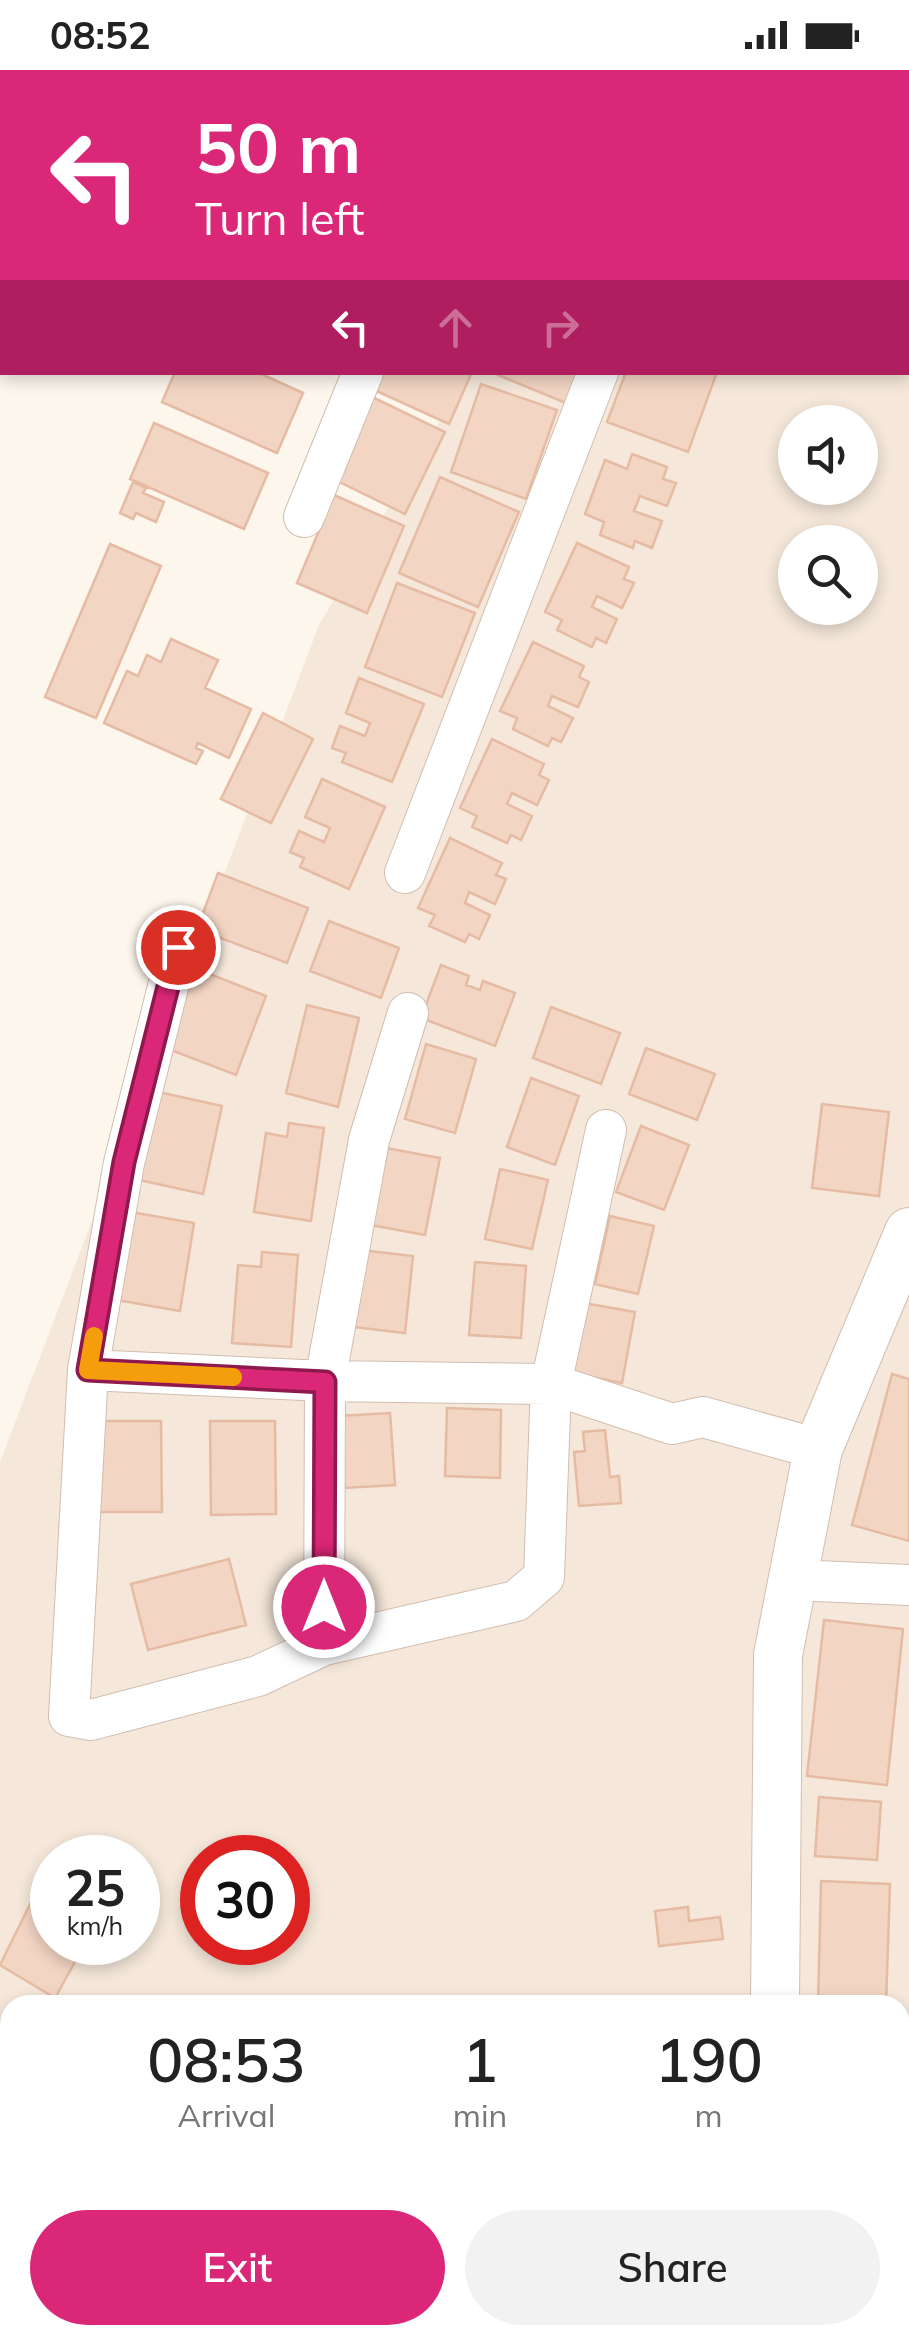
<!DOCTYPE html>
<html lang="en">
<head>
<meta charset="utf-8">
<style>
	:root { --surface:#fff; --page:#f2f2f2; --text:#222; --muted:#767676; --accent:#db2777 }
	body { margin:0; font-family:Mulish,sans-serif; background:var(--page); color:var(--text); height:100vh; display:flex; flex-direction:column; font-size:38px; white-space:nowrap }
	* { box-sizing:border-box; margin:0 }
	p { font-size:32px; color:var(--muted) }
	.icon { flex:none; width:55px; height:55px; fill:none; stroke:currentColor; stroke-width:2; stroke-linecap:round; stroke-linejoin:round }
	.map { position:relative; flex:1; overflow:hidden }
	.side { position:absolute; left:0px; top:1925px; width:910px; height:350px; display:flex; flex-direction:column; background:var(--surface); border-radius:30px 30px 0 0; box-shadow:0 5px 15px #0003 }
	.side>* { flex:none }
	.top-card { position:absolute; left:0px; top:0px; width:910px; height:305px; box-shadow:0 5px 15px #0003; background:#db2777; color:#fff; overflow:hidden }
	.controls { position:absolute; left:778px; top:335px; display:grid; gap:20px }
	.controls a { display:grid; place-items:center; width:100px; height:100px; border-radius:50%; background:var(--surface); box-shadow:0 5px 15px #0003; font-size:50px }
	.speed { position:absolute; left:30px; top:1765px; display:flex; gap:20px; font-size:50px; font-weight:700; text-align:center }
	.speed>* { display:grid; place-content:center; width:130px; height:130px; border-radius:50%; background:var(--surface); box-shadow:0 5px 15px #0003; line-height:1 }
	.speed small { font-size:25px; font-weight:400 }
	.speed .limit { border:15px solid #d22; background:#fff; color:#111 }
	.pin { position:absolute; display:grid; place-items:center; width:85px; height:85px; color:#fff; margin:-42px; border:5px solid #fff; border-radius:50%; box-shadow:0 2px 10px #0007 }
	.me { position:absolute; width:110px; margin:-55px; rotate:0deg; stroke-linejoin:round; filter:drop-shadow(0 0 8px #0008) }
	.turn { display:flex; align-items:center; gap:35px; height:210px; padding:0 30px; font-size:45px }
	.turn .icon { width:130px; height:130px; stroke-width:2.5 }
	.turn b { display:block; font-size:70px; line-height:85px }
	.lanes { display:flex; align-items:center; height:95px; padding:0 30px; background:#0003; justify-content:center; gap:50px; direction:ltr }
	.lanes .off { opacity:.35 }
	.eta { display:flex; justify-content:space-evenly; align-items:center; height:170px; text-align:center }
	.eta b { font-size:60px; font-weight:600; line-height:70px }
	.button { display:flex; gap:20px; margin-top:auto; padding:20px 30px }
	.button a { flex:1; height:115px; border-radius:60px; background:var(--accent); color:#fff; font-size:40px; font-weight:600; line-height:115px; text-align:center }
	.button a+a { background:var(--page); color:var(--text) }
	.status { display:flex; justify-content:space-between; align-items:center; height:70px; padding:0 50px; background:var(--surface); direction:ltr }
	.status svg { height:28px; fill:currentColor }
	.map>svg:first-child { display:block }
	.residential { fill:#f5e8da; fill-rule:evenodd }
	.building { fill:#f3d5c3; stroke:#e6bba3; stroke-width:2.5 }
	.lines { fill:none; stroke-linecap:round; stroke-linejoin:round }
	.minor-casing { stroke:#d1beb0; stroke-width:42 }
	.tertiary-casing { stroke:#d1beb0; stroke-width:50 }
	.minor { stroke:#fff; stroke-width:40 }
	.tertiary { stroke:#fff; stroke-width:48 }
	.route-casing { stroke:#8e194d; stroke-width:25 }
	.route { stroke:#db2777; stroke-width:18 }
	.slow { stroke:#f59e0b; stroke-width:18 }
</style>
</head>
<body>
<div class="status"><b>08:52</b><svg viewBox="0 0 49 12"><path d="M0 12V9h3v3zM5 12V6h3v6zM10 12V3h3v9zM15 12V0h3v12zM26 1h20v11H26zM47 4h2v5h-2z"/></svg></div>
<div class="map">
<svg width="909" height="2275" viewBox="0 0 909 2275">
	<rect width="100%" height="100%" fill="#fdf6ec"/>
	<!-- residential -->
	<path class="residential" d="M646,0H909V2275H0V1392L319,555L468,303L908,302V2H644ZM795,352H860V418H795ZM795,472H860V538H795ZM52,1788H138V1872H52ZM202,1788H288V1872H202ZM10,1935H900V2265H10Z"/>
	<!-- building -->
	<path class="building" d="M299,0H427L432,2H298Z
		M175,302H257L303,323L277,383L162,332Z
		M377,302H472L449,354L370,318Z
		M491,302H577L566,333Z
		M626,302H717L688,382L607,352Z
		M481,314L557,340L526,429L451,402Z
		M366,324L445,362L405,444L327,406Z
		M154,353L268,403L244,459L130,409Z
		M632,384L667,397L663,409L676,413L667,436L640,426L634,441L662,451L652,478L635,471L633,478L600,465L604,452L585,444L605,390L627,399Z
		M440,407L519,442L478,537L399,503Z
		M133,412L146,418L143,423L164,432L156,452L136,443L133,449L120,443Z
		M334,425L404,456L367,543L297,513Z
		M577,473L629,497L624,509L634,513L622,538L597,526L592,537L617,549L606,573L596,568L592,577L557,560L562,550L545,542Z
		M110,474L161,496L96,648L45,627Z
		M397,513L475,543L442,627L365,597Z
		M171,569L218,590L205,618L251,639L229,688L198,673L196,678L203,681L196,694L104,653L127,601L138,606L147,585L161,592Z
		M533,572L584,596L579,607L589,612L578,637L552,626L548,636L573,648L561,672L552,668L548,676L513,659L517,648L500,641Z
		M359,608L424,634L392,712L342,692L346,683L332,678L340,656L365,666L370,653L346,643Z
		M263,643L313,669L271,753L221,729Z
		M492,669L544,694L539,705L549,710L537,735L512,723L507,734L532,746L521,770L511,765L507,773L472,757L477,746L460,738Z
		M322,709L385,737L349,819L300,797L304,788L290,782L299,761L324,772L330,758L305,747Z
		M450,768L502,793L496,805L506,809L495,834L469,822L465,833L490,845L479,869L469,864L465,872L429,856L435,845L418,838Z
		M218,803L308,838L287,893L197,859Z
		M329,851L399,878L381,928L310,901Z
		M441,895L469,906L466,915L480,920L483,911L515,923L495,976L421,948Z
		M192,897L266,926L236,1005L163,977Z
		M307,935L359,948L338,1037L286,1023Z
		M551,937L620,963L601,1014L533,988Z
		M426,974L476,989L455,1063L405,1049Z
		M646,978L715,1004L697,1050L629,1024Z
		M531,1008L579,1026L555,1095L507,1077Z
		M154,1021L222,1036L203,1124L135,1109Z
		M822,1034L889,1042L879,1126L812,1118Z
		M289,1053L324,1058L311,1151L254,1142L266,1063L287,1067Z
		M641,1056L689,1075L664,1140L616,1122Z
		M386,1078L440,1088L425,1165L371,1155Z
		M500,1099L548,1110L532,1179L485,1169Z
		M125,1141L194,1153L180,1241L111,1229Z
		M610,1146L654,1156L638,1224L595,1214Z
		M361,1180L413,1186L405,1263L353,1257Z
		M262,1182L298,1185L291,1277L232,1273L238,1195L261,1197Z
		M475,1192L526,1196L521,1268L469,1265Z
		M584,1233L635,1242L622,1313L572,1303Z
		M892,1304L909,1309V1471L852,1455Z
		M447,1338L501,1340L500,1408L445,1406Z
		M390,1343L395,1415L345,1418L339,1346Z
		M93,1351H161L162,1442H93Z
		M210,1351H275L276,1444L211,1445Z
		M605,1360L610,1407L619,1406L621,1433L579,1436L574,1382L585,1381L583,1362Z
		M229,1489L246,1555L148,1580L131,1514Z
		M824,1550L903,1559L887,1715L807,1706Z
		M819,1727L881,1732L877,1790L815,1786Z
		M46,1802L52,1805V1872H86L55,1928L0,1895Z
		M821,1811L890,1814L886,1935H818Z
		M688,1837L689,1851L720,1847L723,1869L659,1876L655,1841Z
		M900,2051L907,2060L909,2058V2119L900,2126Z
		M10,2063V2104L0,2107V2065Z
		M10,2155V2265H51L54,2275H0V2158Z
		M109,2265H197L193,2275H105Z
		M216,2265H233L256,2275H212Z
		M585,2265H672L671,2275H585Z"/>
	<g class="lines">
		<!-- minor casing -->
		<g class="minor-casing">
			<path id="minor" d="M469,2L470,0
				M710,2L711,0
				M908,276H909
				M304,447L363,302
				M405,803L598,302
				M178,877L124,1093L88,1300L69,1646L91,1650L258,1606L324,1575L516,1531L544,1507L551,1314L606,1060
				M88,1300L325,1311L551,1314L672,1354L703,1347L818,1379
				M793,1510L909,1515
				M324,1575L325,1311L369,1070L408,943
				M900,2195H909
				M697,2265V2275
				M101,2275L102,2265"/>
		</g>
		<!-- tertiary casing -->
		<g class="tertiary-casing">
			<path id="tertiary" d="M775,1935L778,1585L818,1379L909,1162
				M843,2265L845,2275"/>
		</g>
		<!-- minor -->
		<use href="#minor" class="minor"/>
		<!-- tertiary -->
		<use href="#tertiary" class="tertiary"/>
	</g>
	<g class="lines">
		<!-- route casing -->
		<g class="route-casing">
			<path id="route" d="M178,877L124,1092L88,1300L325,1312L324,1537"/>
		</g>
		<!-- route -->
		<use href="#route" class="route"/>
		<!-- slow -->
		<path class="slow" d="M94,1266L88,1300L233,1307"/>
	</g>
</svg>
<div class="controls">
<a><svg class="icon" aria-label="sound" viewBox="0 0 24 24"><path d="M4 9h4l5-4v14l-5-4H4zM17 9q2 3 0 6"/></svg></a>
<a><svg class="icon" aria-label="search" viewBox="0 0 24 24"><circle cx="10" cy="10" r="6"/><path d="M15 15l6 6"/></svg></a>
</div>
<div class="speed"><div>25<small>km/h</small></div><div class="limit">30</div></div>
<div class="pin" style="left:178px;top:877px;background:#d93025"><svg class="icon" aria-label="arrive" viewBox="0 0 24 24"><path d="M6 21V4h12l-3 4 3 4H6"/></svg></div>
<svg class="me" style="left:324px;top:1537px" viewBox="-20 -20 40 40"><circle r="17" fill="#db2777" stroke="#fff" stroke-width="3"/><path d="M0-11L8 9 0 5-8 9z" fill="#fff"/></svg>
<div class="top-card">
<div class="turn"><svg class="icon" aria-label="left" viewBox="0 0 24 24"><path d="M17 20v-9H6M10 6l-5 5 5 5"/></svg><div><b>50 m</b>Turn left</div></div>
<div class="lanes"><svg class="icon" aria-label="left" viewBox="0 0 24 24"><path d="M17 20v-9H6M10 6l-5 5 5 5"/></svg><svg class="icon off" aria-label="ahead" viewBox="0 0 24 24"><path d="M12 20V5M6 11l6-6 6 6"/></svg><svg class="icon off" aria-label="right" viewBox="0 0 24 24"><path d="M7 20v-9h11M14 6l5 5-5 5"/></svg></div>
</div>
<section class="side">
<div class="eta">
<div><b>08:53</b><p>Arrival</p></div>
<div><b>1</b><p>min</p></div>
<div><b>190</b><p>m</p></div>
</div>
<div class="button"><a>Exit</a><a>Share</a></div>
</section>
</div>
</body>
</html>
